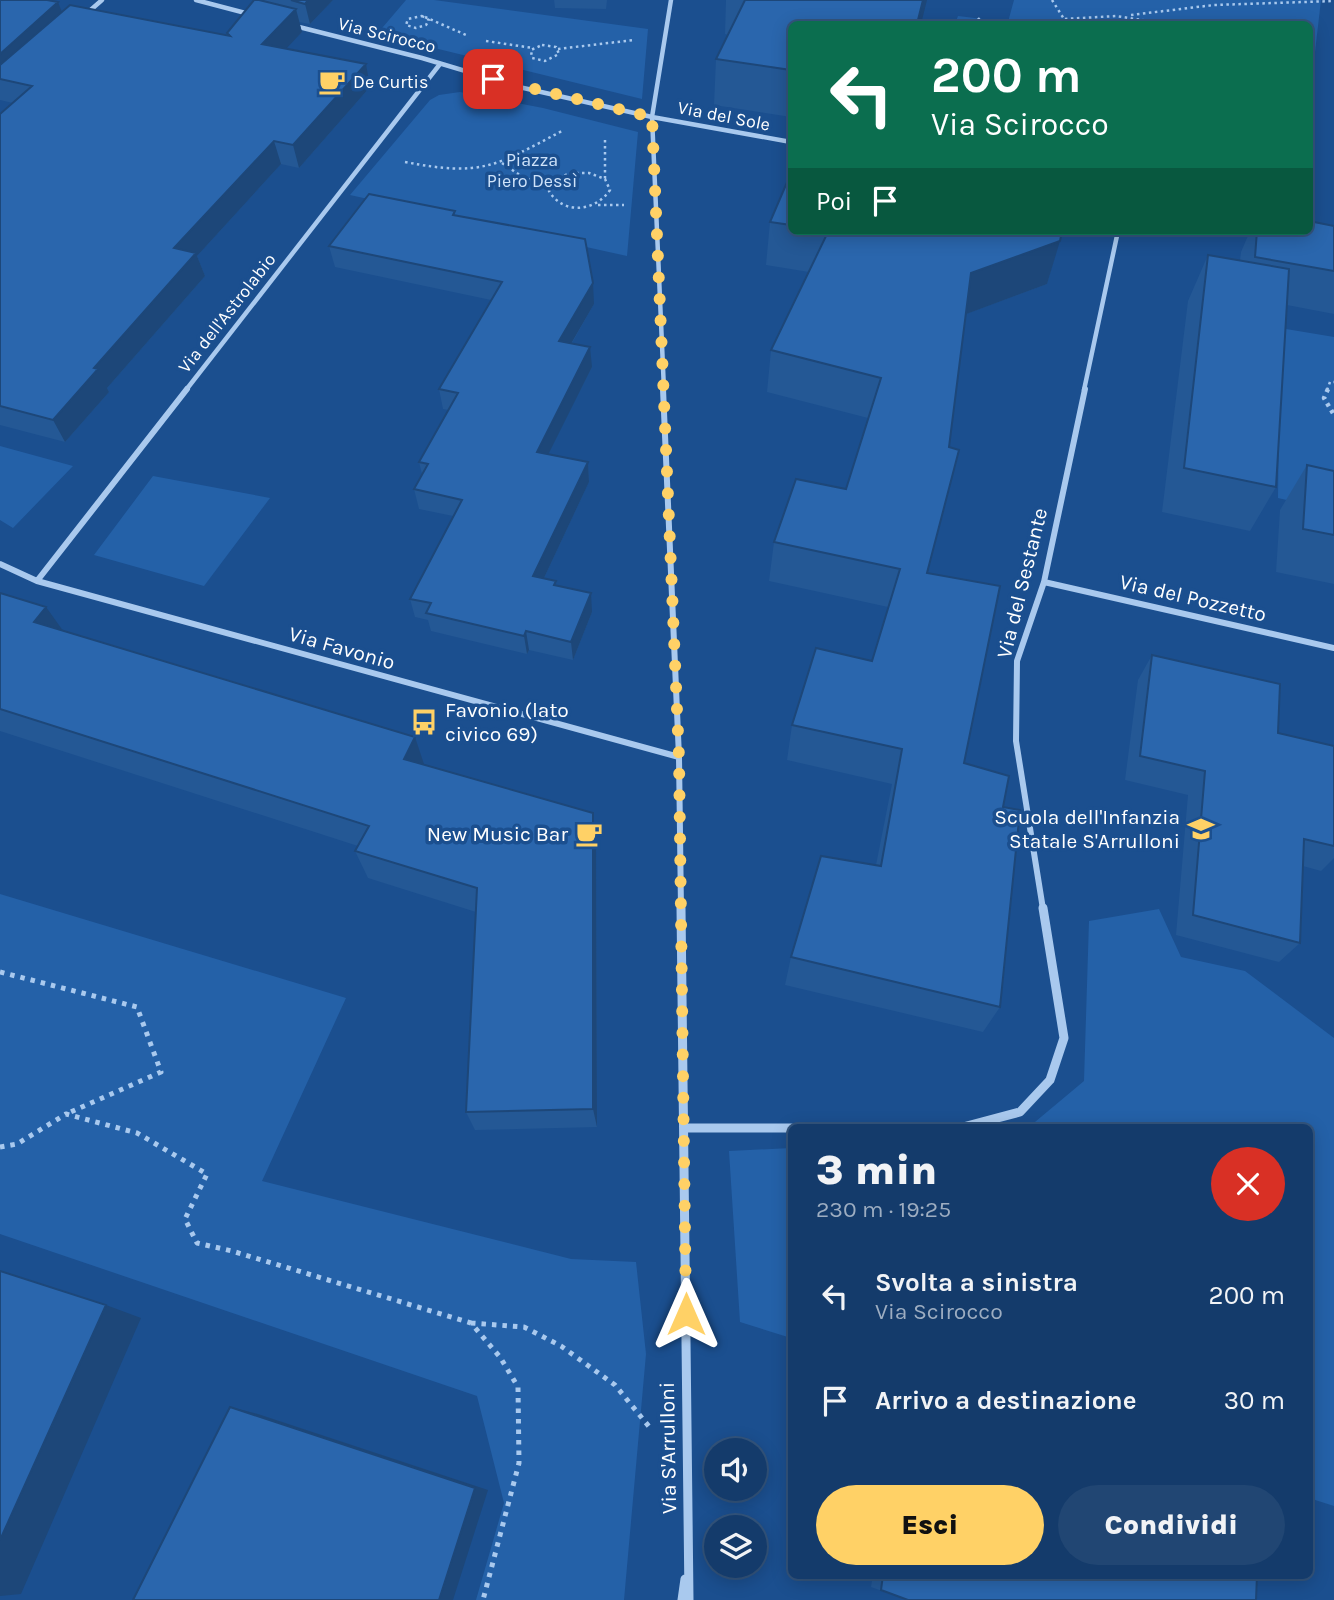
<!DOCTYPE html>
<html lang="it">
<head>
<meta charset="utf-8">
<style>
	:root { --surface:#143b6b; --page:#214673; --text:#f1f3f6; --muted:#9dadc1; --line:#33557e; --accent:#ffd166 }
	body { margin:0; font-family:Karla,sans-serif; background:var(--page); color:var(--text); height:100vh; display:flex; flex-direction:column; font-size:26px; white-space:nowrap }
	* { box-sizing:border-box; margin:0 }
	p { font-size:23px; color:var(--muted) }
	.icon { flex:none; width:38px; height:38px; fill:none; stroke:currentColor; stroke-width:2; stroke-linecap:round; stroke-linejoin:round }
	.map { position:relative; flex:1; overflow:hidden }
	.sheet { position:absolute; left:788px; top:1124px; width:525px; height:455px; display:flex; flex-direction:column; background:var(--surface); border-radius:10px; box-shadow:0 4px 18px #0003,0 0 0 2px var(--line) }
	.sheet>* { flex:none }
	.hud { position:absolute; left:788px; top:21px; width:525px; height:214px; border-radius:10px; box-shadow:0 4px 18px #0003,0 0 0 2px var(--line); background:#0b6e4f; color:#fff; overflow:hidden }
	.controls { position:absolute; left:704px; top:1438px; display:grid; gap:14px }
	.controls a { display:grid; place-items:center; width:63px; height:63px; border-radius:50%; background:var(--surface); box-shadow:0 4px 18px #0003,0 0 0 2px var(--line); font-size:35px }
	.pin { position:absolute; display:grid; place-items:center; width:60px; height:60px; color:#fff; margin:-30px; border-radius:14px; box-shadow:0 4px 10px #0006 }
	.me { position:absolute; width:77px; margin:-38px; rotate:0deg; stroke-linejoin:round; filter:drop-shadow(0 0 5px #0008) }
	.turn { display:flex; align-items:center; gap:24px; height:147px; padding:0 28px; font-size:32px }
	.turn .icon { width:91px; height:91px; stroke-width:2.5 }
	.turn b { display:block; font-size:49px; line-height:60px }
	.then { display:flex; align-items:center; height:66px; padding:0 28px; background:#0003; gap:14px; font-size:26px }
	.round { display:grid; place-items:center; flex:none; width:74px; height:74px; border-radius:37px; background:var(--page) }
	.headline { display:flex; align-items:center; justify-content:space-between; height:119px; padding:0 28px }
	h1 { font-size:42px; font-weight:800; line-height:52px }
	.action { display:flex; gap:14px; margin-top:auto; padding:14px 28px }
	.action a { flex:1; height:80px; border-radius:42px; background:var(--accent); color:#111; font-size:28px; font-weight:800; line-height:80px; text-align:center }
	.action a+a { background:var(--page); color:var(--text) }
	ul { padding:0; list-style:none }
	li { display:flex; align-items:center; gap:21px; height:105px; padding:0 28px }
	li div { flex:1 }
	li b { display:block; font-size:26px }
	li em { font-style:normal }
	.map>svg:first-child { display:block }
	.green { fill:#2461a8 }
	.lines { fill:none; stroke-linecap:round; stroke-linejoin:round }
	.path-far2 { stroke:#a9c9ee; stroke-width:2.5; stroke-dasharray:2.5 3.5; stroke-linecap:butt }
	.path-far1 { stroke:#a9c9ee; stroke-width:4.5; stroke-dasharray:3.5 4.5; stroke-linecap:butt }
	.path { stroke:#a9c9ee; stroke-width:5; stroke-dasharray:4.5 6; stroke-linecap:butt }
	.street-far2 { stroke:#a9c9ee; stroke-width:4.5 }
	.street-far1 { stroke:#a9c9ee; stroke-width:6 }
	.street { stroke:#a9c9ee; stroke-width:9 }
	.wall { fill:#245895 }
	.shaded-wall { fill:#1d4779 }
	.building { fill:#2a66ad; stroke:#1d4779; stroke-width:2 }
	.route { stroke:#ffd166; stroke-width:12; stroke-dasharray:0 21.6 }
	.labels { text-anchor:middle; stroke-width:7; stroke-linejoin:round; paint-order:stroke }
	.far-street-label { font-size:18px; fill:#fff; stroke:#1b4f8f }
	.far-poi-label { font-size:18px; fill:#fff; stroke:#1b4f8f; text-anchor:start }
	.far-park-label { font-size:18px; fill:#cfe3fa; stroke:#1b4f8f }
	.street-label { font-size:21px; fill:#fff; stroke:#1b4f8f }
	.poi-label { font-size:21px; fill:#fff; stroke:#1b4f8f; text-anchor:end }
</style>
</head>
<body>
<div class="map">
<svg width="1334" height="1600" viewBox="0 0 1334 1600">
	<rect width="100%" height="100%" fill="#1b4f8f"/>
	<!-- green -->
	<path class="green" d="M406,0H434L648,29L642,99L377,34Z
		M1014,0H1321L1309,104V24H955L958,16L1008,22Z
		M460,92L543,108L638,132L627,256L350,195L430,100L439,95Z
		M1280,328L1334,337V511L1278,498Z
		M0,446L73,466L13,528L0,520Z
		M153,476L270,498L204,586L94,555Z
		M0,894L346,998L262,1181L571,1259L636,1262L646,1354L624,1600H476L504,1503L477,1396L0,1234Z
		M1159,909L1181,957L1245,971L1334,1038V1506L1309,1498V1127H1029L1084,1081L1089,921Z
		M791,1148V1338L740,1322L729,1151Z"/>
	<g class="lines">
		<!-- path-far2 -->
		<path class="path-far2" d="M1052,0L1064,19
			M1131,15L1214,5L1334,1
			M422,16L429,20L426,25L416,28L406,25L408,19Z
			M425,17L466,35
			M978,18L983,24
			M1063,24L1064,19L1116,16L1168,24
			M486,41L533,48
			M542,45L556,47L559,54L545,61L532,58L531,50Z
			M558,49L634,40
			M605,140V179
			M405,162C483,177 495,166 562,131
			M502,163L524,178L551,185
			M570,173H589L605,179L610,190C595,212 563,215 549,191L557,179Z
			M598,205H624
			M1327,390L1330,382H1334"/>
		<!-- path-far1 -->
		<path class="path-far1" d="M1328,389L1324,398L1334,415"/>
		<!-- path -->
		<path class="path" d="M0,972L137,1007L161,1072L66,1114
			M0,1147L17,1144L66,1114L137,1133L207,1174L185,1219L197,1243L232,1251L471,1323L500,1357L518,1387L519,1463L483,1600
			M471,1323L524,1327L561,1346L615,1385L651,1429"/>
		<!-- street-far2 -->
		<path class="street-far2" d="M196,0L253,15
			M86,14L102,0
			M295,26L422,58L519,87L652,117L791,142
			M186,390L440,64
			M664,390L652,117L671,0
			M1084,390L1118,231"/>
		<!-- street-far1 -->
		<path class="street-far1" d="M663,389L679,757L681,909
			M0,564L37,581L679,757
			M37,581L187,389
			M1044,582L1334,648
			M1043,909L1016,741L1017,661L1044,582L1085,389"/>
		<!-- street -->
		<path class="street" d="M681,908L689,1600
			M950,1127H963L1020,1112L1050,1080L1064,1038L1043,908
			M684,1128H791
			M682,1600L685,1579"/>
	</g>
	<!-- wall -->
	<path class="wall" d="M0,0H50L62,12L227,35V33L265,1L264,0H333L310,24L299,22L302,32L286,48L370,87L299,168L281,164L197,256L205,276L107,388L109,392L65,442L0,425V114L13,103L0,100Z
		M554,0H607L606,9L555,8Z
		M726,0H927L791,24V117L714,105L716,59L728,35L725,34Z
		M791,173V231H1062L1047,284L966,314L927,573L964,763L1003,807L1000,1007L983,1032L785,985L791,957L876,865L892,784L787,760L792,725L872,661L888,607L769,581L774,542L846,489L868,418L767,392L771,350L809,272L766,265L770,222Z
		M456,215L594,304L572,343L592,367L548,454L588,462L589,482L544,578L557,586L592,612L573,660L529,650L527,654L431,631L428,620L415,617L410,599L453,516L419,509L414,489L422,474L419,462L449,410L443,409L439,389L491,300L335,267L329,246Z
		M1334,226V314L1287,305L1276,487L1250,531L1162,512L1188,301L1208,255L1240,260L1241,252L1250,231H1309Z
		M1307,465L1334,471V584L1276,572L1280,510Z
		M0,593L63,631L425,765L596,841L597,1127L475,1130L466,1112L476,912L368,878L355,851L358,846L0,731Z
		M1152,655L1278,733L1334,746V858L1321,871L1303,866L1300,943L1279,962L1176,935L1188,795L1125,780L1138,680Z
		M873,1575H1257L908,1600L871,1587Z"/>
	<!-- shaded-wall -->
	<path class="shaded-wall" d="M308,0H333L310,24L305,4Z
		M923,0H927L921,24H917Z
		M58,2L67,25L0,79V54Z
		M296,9L302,32L269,67L262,44Z
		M366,64L370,87L299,168L293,145Z
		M274,141L281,164L197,256L205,276L107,388L109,392L65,442L53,420L94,368L174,248Z
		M1060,241L1047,284L961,316L971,273Z
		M593,283L594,304L561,361L559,341Z
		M590,347L592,367L540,471L537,452Z
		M588,462L589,482L536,595L533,576Z
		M591,593L592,612L573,660L571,642Z
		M46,607L69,639L34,622Z
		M526,631L529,650L527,654L524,636Z
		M415,737L425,767L404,759Z
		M593,813L596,841L597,1127L593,1109Z
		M106,1305L141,1318L21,1594L0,1596V1540Z
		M230,1407L258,1414L488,1490L453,1600H439Z"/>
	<!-- building -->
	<path class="building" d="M0,0H47L58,2L0,54Z
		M254,0H259L296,9L262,44L366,64L293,145L274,141L174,248L196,253L94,368L98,369L53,420L0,406V114L32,86L0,79V65L70,5L230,36L227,33Z
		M291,0H308L305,4Z
		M745,0H923L917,24H791V70L716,59Z
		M791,173V225L770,222Z
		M369,194L455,211L453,215L585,239L593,283L559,341L590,347L537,452L588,462L533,576L556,581L554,585L591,593L571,642L526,631L524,636L426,613L431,603L410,599L462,500L414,489L428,464L419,462L458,393L439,389L502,282L329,246Z
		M1309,221L1334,226V271L1255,257L1257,231H1309Z
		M824,231H1062L1060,241L971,273L949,447L959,450L927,573L1000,586L964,763L1009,776L1003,807L1020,810L1000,1007L791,957L821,856L881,866L902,749L792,725L816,648L872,661L900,569L774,542L796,479L846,489L881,378L771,350L828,232Z
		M1208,255L1289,269L1276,487L1184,468Z
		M1307,465L1334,471V535L1303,529Z
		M0,593L46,607L34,622L415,737L404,759L593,813V1109L466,1112L477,888L355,851L369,826L0,709Z
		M1152,655L1280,684L1278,733L1334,746V846L1304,839L1300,943L1193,915L1205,771L1140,756Z
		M0,1271L106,1305L0,1540Z
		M230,1407L475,1488L439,1600H133Z
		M883,1575H1257L1256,1600H908L881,1590Z"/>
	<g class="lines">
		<!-- route -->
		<path class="route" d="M493,79L652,117L679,757L686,1314"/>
	</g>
	<!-- icons -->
	<defs>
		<g id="cafe-bare" transform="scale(2.1)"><path d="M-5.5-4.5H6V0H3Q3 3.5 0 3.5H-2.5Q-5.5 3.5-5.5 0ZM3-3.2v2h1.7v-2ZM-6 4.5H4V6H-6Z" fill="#ffd166" stroke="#1b4f8f" stroke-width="2.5" paint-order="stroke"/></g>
		<g id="bus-bare" transform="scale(2.1)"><path d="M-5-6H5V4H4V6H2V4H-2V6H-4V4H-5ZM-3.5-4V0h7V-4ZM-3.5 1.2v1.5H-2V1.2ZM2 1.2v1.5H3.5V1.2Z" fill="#ffd166" stroke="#1b4f8f" stroke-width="2.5" paint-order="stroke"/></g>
		<g id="school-bare" transform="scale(2.1)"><path d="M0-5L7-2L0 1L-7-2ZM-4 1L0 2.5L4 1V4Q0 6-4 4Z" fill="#ffd166" stroke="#1b4f8f" stroke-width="2.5" paint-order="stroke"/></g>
	</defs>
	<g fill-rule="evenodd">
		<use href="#cafe-bare" x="332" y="82"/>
		<use href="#bus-bare" x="424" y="722"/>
		<use href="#school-bare" x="1201" y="829"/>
		<use href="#cafe-bare" x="589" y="834"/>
	</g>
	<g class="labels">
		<!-- far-street labels -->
		<g class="far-street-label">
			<text transform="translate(387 35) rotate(14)" y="6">Via Scirocco</text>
			<text transform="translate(724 116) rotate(11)" y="6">Via del Sole</text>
			<text transform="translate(227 313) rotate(-52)" y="6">Via dell'Astrolabio</text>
		</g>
		<!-- far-poi labels -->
		<g class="far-poi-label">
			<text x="353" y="88">De Curtis</text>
		</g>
		<!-- far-park labels -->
		<g class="far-park-label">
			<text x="532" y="166">Piazza<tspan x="532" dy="21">Piero Dessì</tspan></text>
		</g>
		<!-- street labels -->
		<g class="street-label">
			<text transform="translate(1022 583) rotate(-76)" y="7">Via del Sestante</text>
			<text transform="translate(1193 598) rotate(13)" y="7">Via del Pozzetto</text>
			<text transform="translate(342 648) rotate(16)" y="7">Via Favonio</text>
			<text transform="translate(668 1448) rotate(-91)" y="7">Via S'Arrulloni</text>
		</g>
		<!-- poi labels -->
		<g class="poi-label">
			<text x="445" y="717" text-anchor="start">Favonio (lato<tspan x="445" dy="24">civico 69)</tspan></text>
			<text x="1180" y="824">Scuola dell'Infanzia<tspan x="1180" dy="24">Statale S'Arrulloni</tspan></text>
			<text x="568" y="841">New Music Bar</text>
		</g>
	</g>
</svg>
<div class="controls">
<a><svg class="icon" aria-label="sound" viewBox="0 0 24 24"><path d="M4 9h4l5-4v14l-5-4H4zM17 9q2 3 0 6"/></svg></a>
<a><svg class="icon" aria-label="layers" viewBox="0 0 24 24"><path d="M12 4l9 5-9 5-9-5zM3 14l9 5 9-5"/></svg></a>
</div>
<div class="pin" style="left:493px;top:79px;background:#d93025"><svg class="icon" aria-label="arrive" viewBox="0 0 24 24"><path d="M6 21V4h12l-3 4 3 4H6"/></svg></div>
<svg class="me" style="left:686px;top:1314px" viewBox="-20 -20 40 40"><path d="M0-17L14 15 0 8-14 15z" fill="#ffd166" stroke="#fff" stroke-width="4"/></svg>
<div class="hud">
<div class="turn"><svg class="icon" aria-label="left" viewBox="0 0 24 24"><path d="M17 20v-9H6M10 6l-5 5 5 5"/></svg><div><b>200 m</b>Via Scirocco</div></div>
<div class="then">Poi<svg class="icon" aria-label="arrive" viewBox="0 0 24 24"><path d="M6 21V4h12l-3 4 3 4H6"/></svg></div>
</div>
<section class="sheet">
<div class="headline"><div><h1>3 min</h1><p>230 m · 19:25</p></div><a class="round" style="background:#d93025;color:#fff"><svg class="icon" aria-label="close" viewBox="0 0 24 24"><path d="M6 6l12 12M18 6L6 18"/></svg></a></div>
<ul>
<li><svg class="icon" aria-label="left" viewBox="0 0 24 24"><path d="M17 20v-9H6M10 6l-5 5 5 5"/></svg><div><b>Svolta a sinistra</b><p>Via Scirocco</p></div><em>200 m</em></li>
<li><svg class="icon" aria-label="arrive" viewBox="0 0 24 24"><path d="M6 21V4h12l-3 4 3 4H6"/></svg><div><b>Arrivo a destinazione</b></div><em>30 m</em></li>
</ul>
<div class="action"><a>Esci</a><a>Condividi</a></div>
</section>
</div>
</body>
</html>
